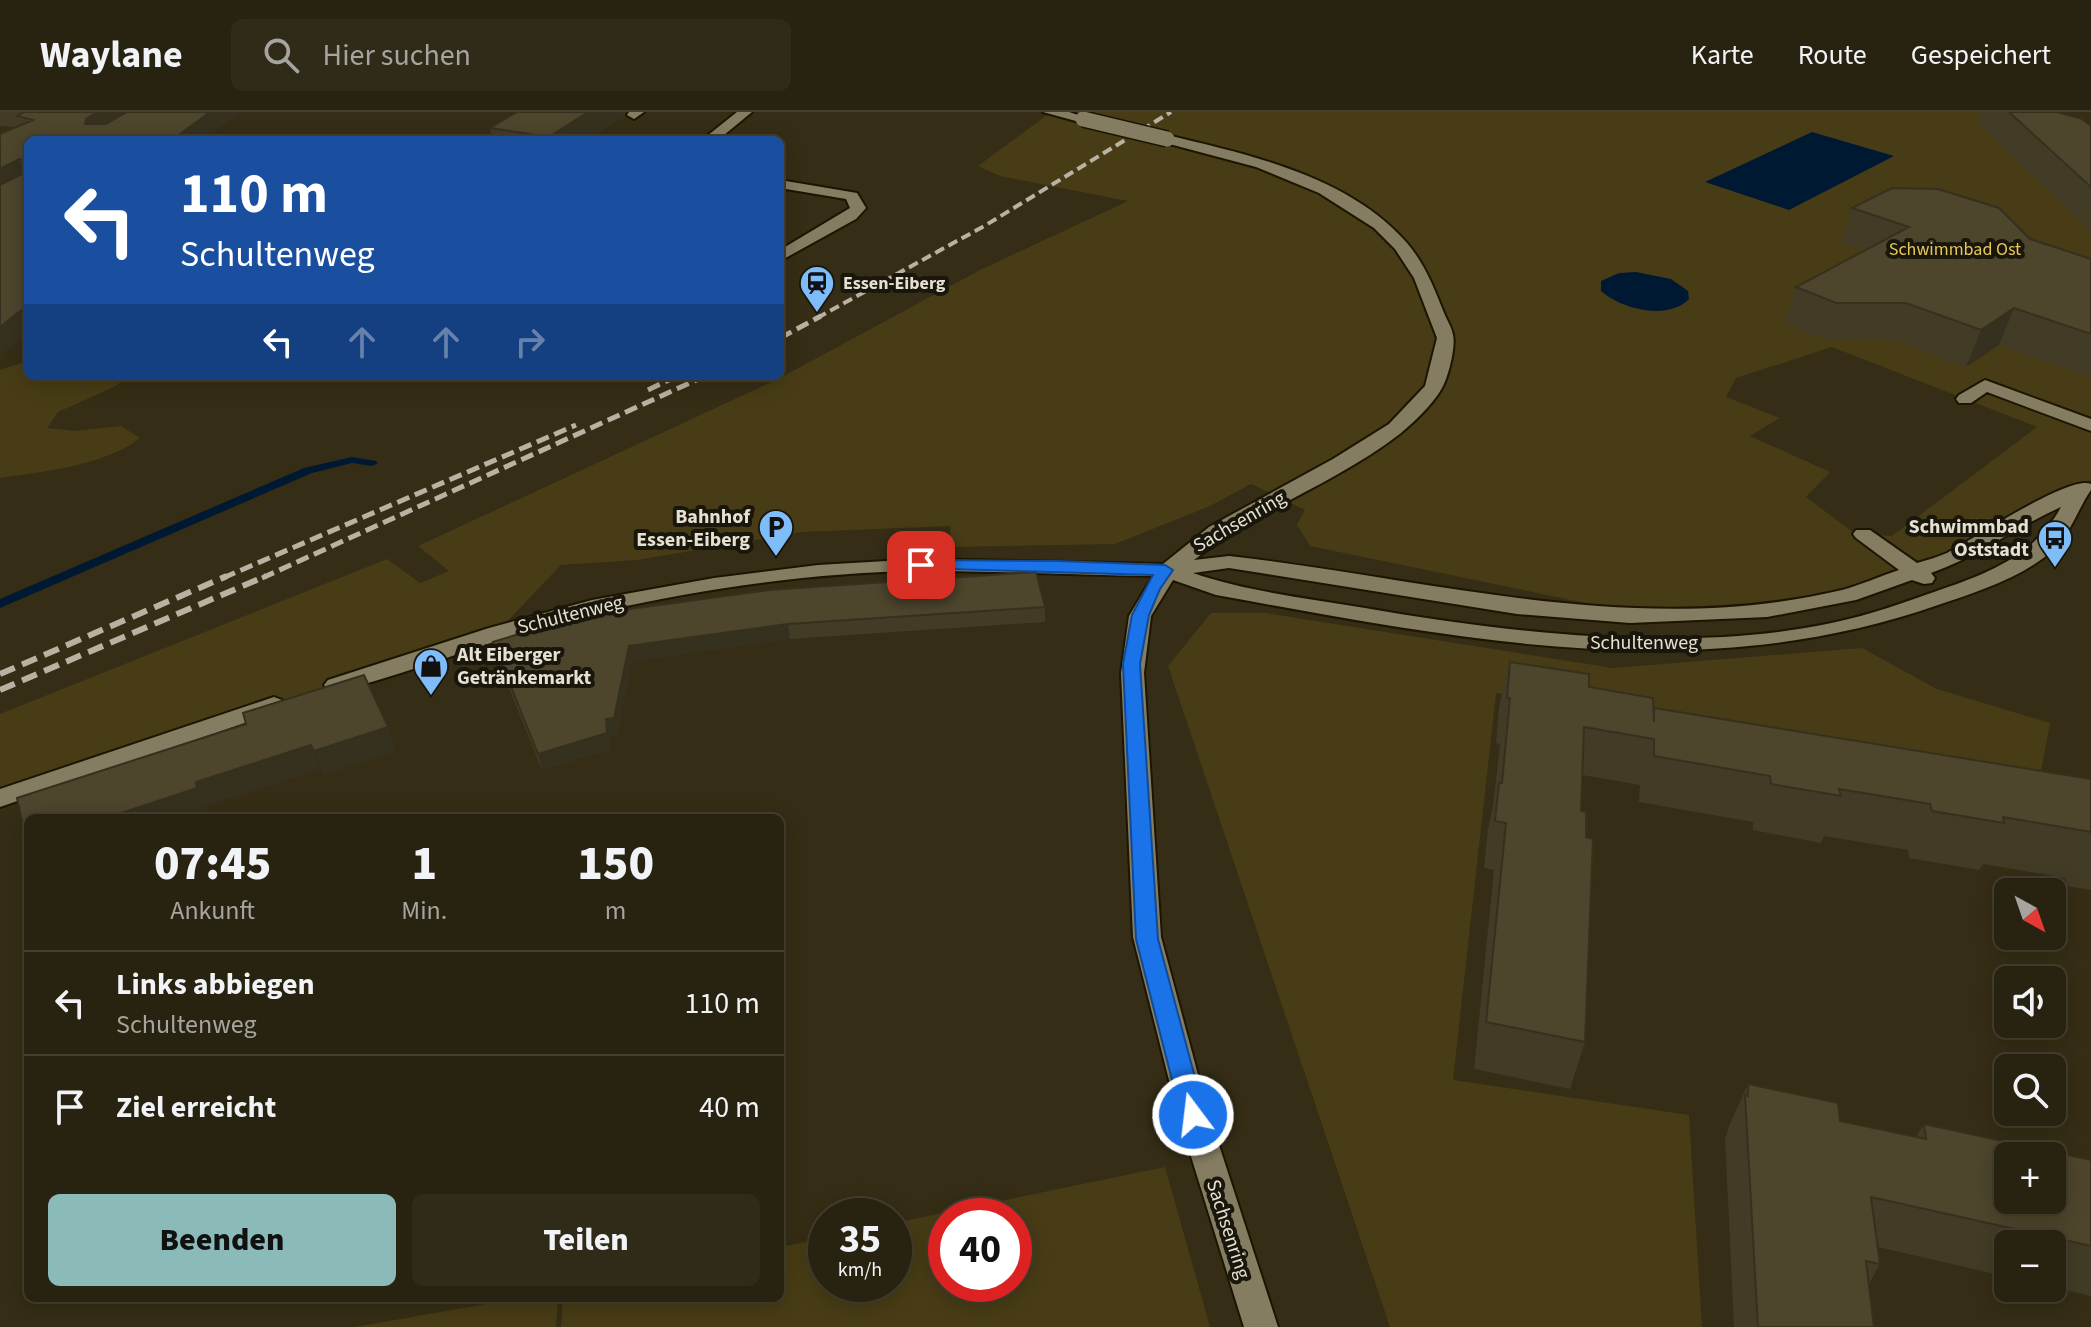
<!DOCTYPE html>
<html lang="de">
<head>
<meta charset="utf-8">
<style>
	:root { --surface:#282210; --page:#302a19; --text:#f1f3f6; --muted:#a5a49f; --line:#443f30; --accent:#8bbbb9 }
	body { margin:0; font-family:"Source Sans 3",sans-serif; background:var(--page); color:var(--text); height:100vh; display:flex; flex-direction:column; font-size:30px; white-space:nowrap }
	* { box-sizing:border-box; margin:0 }
	p { font-size:26px; color:var(--muted) }
	.icon { flex:none; width:44px; height:44px; fill:none; stroke:currentColor; stroke-width:2; stroke-linecap:round; stroke-linejoin:round }
	.map { position:relative; flex:1; overflow:hidden }
	.details { position:absolute; left:24px; top:702px; width:760px; height:488px; display:flex; flex-direction:column; background:var(--surface); border-radius:12px; box-shadow:0 4px 20px #0003,0 0 0 2px var(--line) }
	.details>* { flex:none }
	.guide { position:absolute; left:24px; top:24px; width:760px; height:244px; border-radius:12px; box-shadow:0 4px 20px #0003,0 0 0 2px var(--line); background:#1a4fa0; color:#fff; overflow:hidden }
	.needle { width:52px; rotate:140deg }
	.fabs { position:absolute; left:1994px; top:766px; display:grid; gap:16px }
	.fabs a { display:grid; place-items:center; width:72px; height:72px; border-radius:12px; background:var(--surface); box-shadow:0 4px 20px #0003,0 0 0 2px var(--line); font-size:40px }
	.speed { position:absolute; left:808px; top:1086px; display:flex; gap:16px; font-size:40px; font-weight:700; text-align:center }
	.speed>* { display:grid; place-content:center; width:104px; height:104px; border-radius:50%; background:var(--surface); box-shadow:0 4px 20px #0003,0 0 0 2px var(--line); line-height:1 }
	.speed small { font-size:20px; font-weight:400 }
	.speed .limit { border:12px solid #d22; background:#fff; color:#111 }
	.pin { position:absolute; display:grid; place-items:center; width:68px; height:68px; color:#fff; margin:-34px; border-radius:16px; box-shadow:0 4px 12px #0006 }
	.me { position:absolute; width:88px; margin:-44px; rotate:345deg; stroke-linejoin:round; filter:drop-shadow(0 0 6px #0008) }
	.turn { display:flex; align-items:center; gap:28px; height:168px; padding:0 24px; font-size:36px }
	.turn .icon { width:104px; height:104px; stroke-width:2.5 }
	.turn b { display:block; font-size:56px; line-height:68px }
	.lanes { display:flex; align-items:center; height:76px; padding:0 24px; background:#0003; justify-content:center; gap:40px; direction:ltr }
	.lanes .off { opacity:.35 }
	.eta { display:flex; justify-content:space-evenly; align-items:center; height:136px; text-align:center }
	.eta b { font-size:48px; font-weight:800; line-height:56px }
	.button { display:flex; gap:16px; margin-top:auto; padding:16px 24px }
	.button a { flex:1; height:92px; border-radius:12px; background:var(--accent); color:#111; font-size:32px; font-weight:800; line-height:92px; text-align:center }
	.button a+a { background:var(--page); color:var(--text) }
	ul { padding:0; list-style:none }
	li { display:flex; align-items:center; gap:24px; height:104px; padding:0 24px; border-top:2px solid var(--line) }
	li div { flex:1 }
	li b { display:block; font-size:30px }
	li em { font-style:normal }
	header { display:flex; align-items:center; gap:48px; box-sizing:border-box; height:112px; padding:0 40px; background:var(--surface); border-bottom:2px solid var(--line) }
	header strong { font-size:38px }
	nav { display:flex; gap:44px; margin-inline-start:auto; font-size:28px }
	.search { width:560px; height:72px; background:var(--page); display:flex; align-items:center; gap:20px; box-sizing:border-box; padding:0 28px; border-radius:12px; color:var(--muted); font-size:30px }
	.map>svg:first-child { display:block }
	.green { fill:#483c16; fill-rule:evenodd }
	.water { fill:#001933 }
	.lines { fill:none; stroke-linecap:round; stroke-linejoin:round }
	.stream { fill:#001933; fill-rule:evenodd }
	.minor-casing { stroke:#1c1500; stroke-width:4 }
	.minor { fill:#857d62; fill-rule:evenodd }
	.rail-far2 { stroke:#b7b2a1; stroke-width:4; stroke-dasharray:10 5; stroke-linecap:butt }
	.rail-far1 { stroke:#b7b2a1; stroke-width:5; stroke-dasharray:13 6; stroke-linecap:butt }
	.rail { stroke:#b7b2a1; stroke-width:6; stroke-dasharray:16 8; stroke-linecap:butt }
	.minor-bridge-casing { stroke:#1c1500; stroke-width:18; stroke-linecap:butt }
	.minor-bridge { stroke:#857d62; stroke-width:15 }
	.wall { fill:#423b26 }
	.shaded-wall { fill:#36301f }
	.building { fill:#4d452c; stroke:#36301f; stroke-width:2; fill-rule:evenodd }
	.route { fill:#1a73e8; stroke:#114b97; stroke-width:2 }
	.labels { text-anchor:middle; stroke-width:8; stroke-linejoin:round; paint-order:stroke }
	.far-park-label { font-size:18px; fill:#e7c757; stroke:#19160b }
	.far-poi-label { font-size:18px; font-weight:bold; fill:#e5e0d2; stroke:#19160b; text-anchor:start }
	.poi-label { font-size:20px; font-weight:bold; fill:#e5e0d2; stroke:#19160b; text-anchor:end }
	.street-label { font-size:20px; fill:#e5e0d2; stroke:#19160b }
</style>
</head>
<body>
<header>
<strong>Waylane</strong>
<div class="search"><svg class="icon" aria-label="search" viewBox="0 0 24 24"><circle cx="10" cy="10" r="6"/><path d="M15 15l6 6"/></svg>Hier suchen</div>
<nav><a>Karte</a><a>Route</a><a>Gespeichert</a></nav>
</header>
<div class="map">
<svg width="2091" height="1215" viewBox="0 0 2091 1215">
	<rect width="100%" height="100%" fill="#352d15"/>
	<!-- green -->
	<path class="green" d="M1051,0H2047L2091,41V367L2080,377L1914,460L1766,497L1644,503L1310,434L1297,413L1305,398L1251,372L1210,394L1115,432L951,435L950,414L802,420L638,448L561,453L496,521L0,685V602L387,447L420,471L449,459L418,434L778,267L980,158L1128,89L1000,64L978,54ZM1832,235L2037,315L1892,424L1854,421L1806,385L1830,360L1750,324L1780,306L1726,285L1736,266Z
		M28,249V264H129L114,275L58,300L47,316L74,319L121,314L140,326C107,353 42,360 0,366V258Z
		M1211,501H1266L1613,556L1862,536L1937,577L2050,611L2036,686L1496,581L1453,968L1689,1003L1702,1215H1390L1168,554Z
		M1165,1055L1210,1215H561L563,1186H780V1135L826,1126V1172H894V1111ZM946,1104H1014V1172H946Z
		M520,1186H558L556,1215H355Z"/>
	<!-- water -->
	<path class="water" d="M1812,20L1894,44L1789,98L1705,70Z
		M1636,160L1671,167L1688,179L1689,187C1668,209 1621,197 1601,179V169L1619,161Z"/>
	<g class="lines">
		<!-- stream -->
		<path class="stream" d="M352,345L376,349L378,351L372,354L352,351L312,361L0,496V487L304,356Z"/>
		<!-- minor casing -->
		<g class="minor-casing">
			<path id="minor" d="M629,0H644L634,7L627,3Z
				M737,0H752L718,28H702Z
				M1043,0H1069L1090,7L1083,11Z
				M1167,23C1250,43 1349,64 1407,131C1425,152 1434,176 1444,201C1447,208 1452,216 1453,223C1456,235 1448,266 1442,276C1434,291 1414,310 1401,321C1337,371 1258,397 1194,448L1229,444C1432,467 1637,527 1842,478C1861,473 1880,464 1899,458L1856,426L1853,422L1856,418H1870L1917,451C1927,448 1938,445 1947,441C1972,428 2070,362 2091,372V378C2077,398 2071,422 2052,439C2021,466 1976,480 1938,493C1698,577 1458,527 1216,483L1173,468L1151,504L1144,561L1161,825L1207,996L1278,1215H1244L1176,996L1133,825L1121,561L1129,504L1153,464C1077,463 999,459 923,459C816,460 707,476 603,499C512,519 426,557 336,580L328,578L324,573L328,568L489,516L592,488L714,466L818,453L921,447L1163,452L1209,415L1333,347L1389,312L1425,274L1437,226L1414,166L1395,137L1374,116L1319,81L1256,55L1162,30L1160,27ZM2061,395C2034,445 1986,462 1934,480C1913,487 1892,495 1871,501C1719,546 1520,523 1365,496C1308,486 1248,480 1193,461L1229,456L1517,502L1630,511L1767,505L1856,488L1912,468L1924,472L1932,471L1935,466L1931,461C1977,445 2016,415 2061,395Z
				M780,68L857,81L866,96L856,107L780,149V138L850,96L846,87L780,76Z
				M1985,268L2091,307V319L1987,280L1971,291H1959L1956,287L1959,283Z
				M274,585L282,588L286,593L282,598L0,695V677Z"/>
		</g>
		<!-- minor -->
		<use href="#minor" class="minor"/>
		<!-- rail-far2 -->
		<path class="rail-far2" d="M817,206L986,113L1171,0"/>
		<!-- rail-far1 -->
		<path class="rail-far1" d="M780,226L821,204
			M648,278L677,264
			M223,466L576,313
			M262,466L705,264"/>
		<!-- rail -->
		<path class="rail" d="M0,562L227,464
			M0,578L266,464"/>
		<!-- minor-bridge casing -->
		<g class="minor-bridge-casing">
			<path id="minor-bridge" d="M1083,7L1167,27"/>
		</g>
		<!-- minor-bridge -->
		<use href="#minor-bridge" class="minor-bridge"/>
	</g>
	<!-- wall -->
	<path class="wall" d="M0,0H241L203,28H28V222L16,15L0,14Z
		M517,0H626L624,4L587,28H492L490,16Z
		M1982,0H2057L2091,14V119L1978,11Z
		M1852,96L2030,127L2091,147V265L1999,233L1966,255L1893,227H1824L1785,211L1796,175L1866,138L1841,130Z
		M1045,495V510L790,527L632,549L617,622L610,623V637L542,658L497,546L493,530Z
		M1510,550L1654,598L2091,667V778L2067,774L2065,766L1983,752L1979,758L1909,746L1908,738L1824,724L1821,731L1753,718V710L1639,690L1640,673L1582,663L1581,699L1585,930L1570,977L1474,957L1494,758L1484,756L1488,717L1493,694L1500,632L1496,631L1499,595Z
		M1748,972L1840,1009L1916,1025L1924,1012L2091,1048V1184L2052,1175V1132H2008V1165L1878,1135L1880,1152L1869,1172L1874,1215H1734L1725,1026L1728,1019V1016Z"/>
	<!-- shaded-wall -->
	<path class="shaded-wall" d="M98,0H136L92,25L85,12L86,7Z
		M210,0H241L203,28H172Z
		M588,0H626L624,4L587,28H550L549,25Z
		M19,47L27,66L0,81V57Z
		M28,193V222L0,244V215Z
		M2014,196L1999,233L1966,255L1981,218Z
		M788,512L790,527L632,549L617,622L610,623V637L542,658L538,642L606,607L629,534Z
		M388,615L396,639L323,663L314,639Z
		M311,633L320,657L206,694L208,699L189,706H106L196,670Z"/>
	<!-- building -->
	<path class="building" d="M24,0H98L86,7L85,12H106L127,0H210L172,28H28V193L0,215V73L22,62L23,48L19,47L0,57V22L33,8L17,4Z
		M517,0H588L549,25L490,16Z
		M2009,0H2057L2082,7L2091,14V75Z
		M1892,76L1938,77L1999,96L2030,127L2091,147V222L2014,196L1981,218L1906,191H1836L1796,175L1909,115L1852,96Z
		M1036,460L1045,495L788,512L629,534L614,606L606,607L607,621L538,642L493,530L578,504L769,478Z
		M1510,550L1589,562V575L1653,586L1654,610V596L2091,667V720L2003,705L2004,711L1932,699L1930,692L1839,677L1841,684L1771,672L1770,664L1654,644V627L1584,615L1581,699L1586,700V725L1593,727L1585,930L1486,910L1506,711L1495,709L1499,671H1502L1510,586H1507Z
		M364,563L388,615L314,639L311,633L196,670L197,676L106,706H28L27,732L17,686L246,612L243,601Z
		M1748,972L1838,991L1840,1009L1926,1027L1924,1012L2091,1048V1134L1871,1085L1880,1152L1866,1149L1874,1215H1758L1745,983L1748,984ZM2008,1044H2052V1088H2008Z"/>
	<!-- route -->
	<path class="route" d="M921,448L1058,449L1165,453L1173,458L1160,477L1149,503L1140,552L1158,827L1205,1003L1201,1009L1193,1012L1185,1009L1181,1003L1136,827L1123,552L1132,503L1153,463L915,456L913,453Z"/>
	<!-- icons -->
	<defs>
		<g id="station-pin" transform="scale(1.8)"><path d="M0 17L-7.5 6A9.5 9.5 0 1 1 7.5 6Z" fill="#7fbdfa" stroke="#19160b"/><path d="M-3-6H3Q5-6 5-4V2Q5 4 3 4L4.5 6H3L1.5 4h-3L-3 6H-4.5L-3 4Q-5 4-5 2V-4Q-5-6-3-6ZM-3.5-4v3h7v-3ZM-3.5 1v1.5H-2V1ZM2 1v1.5H3.5V1Z" fill="#111"/></g>
		<g id="parking-pin" transform="scale(1.8)"><path d="M0 17L-7.5 6A9.5 9.5 0 1 1 7.5 6Z" fill="#7fbdfa" stroke="#19160b"/><path d="M-3.5-5.5H1a3.5 3.5 0 0 1 0 7H-1V5.5H-3.5ZM-1-3.4V-.6H.8a1.4 1.4 0 0 0 0-2.8Z" fill="#111"/></g>
		<g id="bus-pin" transform="scale(1.8)"><path d="M0 17L-7.5 6A9.5 9.5 0 1 1 7.5 6Z" fill="#7fbdfa" stroke="#19160b"/><path d="M-5-6H5V4H4V6H2V4H-2V6H-4V4H-5ZM-3.5-4V0h7V-4ZM-3.5 1.2v1.5H-2V1.2ZM2 1.2v1.5H3.5V1.2Z" fill="#111"/></g>
		<g id="shop-pin" transform="scale(1.8)"><path d="M0 17L-7.5 6A9.5 9.5 0 1 1 7.5 6Z" fill="#7fbdfa" stroke="#19160b"/><path d="M-5-2.5h2.3a2.7 3.5 0 0 1 5.4 0H5L5.5 6h-11ZM-1.5-2.5h3a1.5 2.3 0 0 0-3 0Z" fill="#111"/></g>
	</defs>
	<g fill-rule="evenodd">
		<use href="#station-pin" x="817" y="171"/>
		<use href="#parking-pin" x="776" y="415"/>
		<use href="#bus-pin" x="2055" y="426"/>
		<use href="#shop-pin" x="431" y="554"/>
	</g>
	<g class="labels">
		<!-- far-park labels -->
		<g class="far-park-label">
			<text x="1955" y="143">Schwimmbad Ost</text>
		</g>
		<!-- far-poi labels -->
		<g class="far-poi-label">
			<text x="843" y="177">Essen-Eiberg</text>
		</g>
		<!-- poi labels -->
		<g class="poi-label">
			<text x="750" y="411">Bahnhof<tspan x="750" dy="23">Essen-Eiberg</tspan></text>
			<text x="2029" y="421">Schwimmbad<tspan x="2029" dy="23">Oststadt</tspan></text>
			<text x="457" y="549" text-anchor="start">Alt Eiberger<tspan x="457" dy="23">Getränkemarkt</tspan></text>
		</g>
		<!-- street labels -->
		<g class="street-label">
			<text transform="translate(1239 409) rotate(-30)" y="7">Sachsenring</text>
			<text transform="translate(570 502) rotate(-14)" y="7">Schultenweg</text>
			<text x="1644" y="537">Schultenweg</text>
			<text transform="translate(1229 1117) rotate(72)" y="7">Sachsenring</text>
		</g>
	</g>
</svg>
<div class="fabs">
<a><svg class="needle" viewBox="-14 -14 28 28"><path d="M0-13l5 13h-10z" fill="#e53935"/><path d="M0 13l5-13h-10z" fill="#a5a49f"/></svg></a>
<a><svg class="icon" aria-label="sound" viewBox="0 0 24 24"><path d="M4 9h4l5-4v14l-5-4H4zM17 9q2 3 0 6"/></svg></a>
<a><svg class="icon" aria-label="search" viewBox="0 0 24 24"><circle cx="10" cy="10" r="6"/><path d="M15 15l6 6"/></svg></a>
<a>+</a>
<a>−</a>
</div>
<div class="speed"><div>35<small>km/h</small></div><div class="limit">40</div></div>
<div class="pin" style="left:921px;top:453px;background:#d93025"><svg class="icon" aria-label="arrive" viewBox="0 0 24 24"><path d="M6 21V4h12l-3 4 3 4H6"/></svg></div>
<svg class="me" style="left:1193px;top:1003px" viewBox="-20 -20 40 40"><circle r="17" fill="#1a73e8" stroke="#fff" stroke-width="3"/><path d="M0-11L8 9 0 5-8 9z" fill="#fff"/></svg>
<div class="guide">
<div class="turn"><svg class="icon" aria-label="left" viewBox="0 0 24 24"><path d="M17 20v-9H6M10 6l-5 5 5 5"/></svg><div><b>110 m</b>Schultenweg</div></div>
<div class="lanes"><svg class="icon" aria-label="left" viewBox="0 0 24 24"><path d="M17 20v-9H6M10 6l-5 5 5 5"/></svg><svg class="icon off" aria-label="ahead" viewBox="0 0 24 24"><path d="M12 20V5M6 11l6-6 6 6"/></svg><svg class="icon off" aria-label="ahead" viewBox="0 0 24 24"><path d="M12 20V5M6 11l6-6 6 6"/></svg><svg class="icon off" aria-label="right" viewBox="0 0 24 24"><path d="M7 20v-9h11M14 6l5 5-5 5"/></svg></div>
</div>
<section class="details">
<div class="eta">
<div><b>07:45</b><p>Ankunft</p></div>
<div><b>1</b><p>Min.</p></div>
<div><b>150</b><p>m</p></div>
</div>
<ul>
<li><svg class="icon" aria-label="left" viewBox="0 0 24 24"><path d="M17 20v-9H6M10 6l-5 5 5 5"/></svg><div><b>Links abbiegen</b><p>Schultenweg</p></div><em>110 m</em></li>
<li><svg class="icon" aria-label="arrive" viewBox="0 0 24 24"><path d="M6 21V4h12l-3 4 3 4H6"/></svg><div><b>Ziel erreicht</b></div><em>40 m</em></li>
</ul>
<div class="button"><a>Beenden</a><a>Teilen</a></div>
</section>
</div>
</body>
</html>
